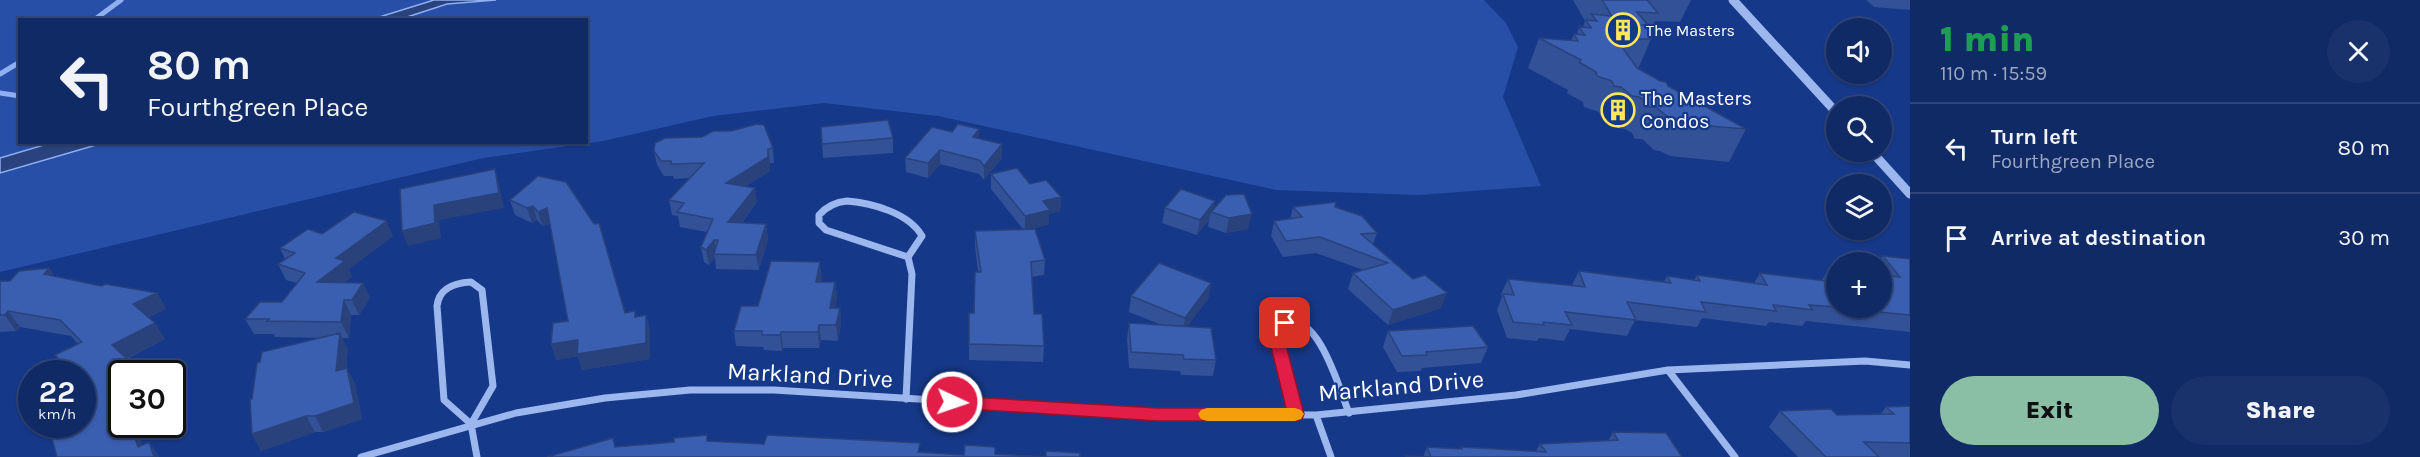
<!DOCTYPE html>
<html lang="en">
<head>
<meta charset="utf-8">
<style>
	:root { --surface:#102a66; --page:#19326c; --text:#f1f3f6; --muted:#9ca7bf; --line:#30467a; --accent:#8abfa5 }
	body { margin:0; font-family:Karla,sans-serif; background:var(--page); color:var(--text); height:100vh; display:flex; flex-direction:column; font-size:22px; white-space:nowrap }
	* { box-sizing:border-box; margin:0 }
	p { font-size:20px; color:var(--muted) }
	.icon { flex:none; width:33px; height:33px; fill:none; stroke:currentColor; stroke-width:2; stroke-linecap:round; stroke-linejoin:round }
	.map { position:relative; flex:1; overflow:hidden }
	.details { display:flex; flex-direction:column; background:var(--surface); width:510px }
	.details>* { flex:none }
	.hud { position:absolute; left:18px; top:18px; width:570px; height:126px; border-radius:0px; box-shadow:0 2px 4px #0004,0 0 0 2px var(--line); background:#102a66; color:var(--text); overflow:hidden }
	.controls { position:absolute; left:1826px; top:18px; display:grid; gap:12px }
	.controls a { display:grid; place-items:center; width:66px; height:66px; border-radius:50%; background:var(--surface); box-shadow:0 2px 4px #0004,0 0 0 2px var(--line); font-size:30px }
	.speed { position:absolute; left:18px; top:360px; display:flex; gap:12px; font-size:30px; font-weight:700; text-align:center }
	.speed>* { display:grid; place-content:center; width:78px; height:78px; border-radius:50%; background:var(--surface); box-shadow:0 2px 4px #0004,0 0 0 2px var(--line); line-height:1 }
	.speed small { font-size:15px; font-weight:400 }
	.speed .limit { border:3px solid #111; border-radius:9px; background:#fff; color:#111 }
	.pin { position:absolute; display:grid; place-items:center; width:51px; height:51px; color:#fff; margin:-26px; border-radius:12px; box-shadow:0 3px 9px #0006 }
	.me { position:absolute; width:66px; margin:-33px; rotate:93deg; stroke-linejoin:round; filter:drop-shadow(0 0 4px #0008) }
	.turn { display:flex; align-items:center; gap:21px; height:126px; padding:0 30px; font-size:27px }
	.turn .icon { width:78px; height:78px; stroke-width:2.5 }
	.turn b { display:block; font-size:42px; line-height:51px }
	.round { display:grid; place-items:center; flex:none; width:63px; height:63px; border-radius:32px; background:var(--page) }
	.overview { display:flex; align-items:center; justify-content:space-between; height:102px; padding:0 30px }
	h1 { font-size:36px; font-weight:800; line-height:45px; color:#1e9e55 }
	.button { display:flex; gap:12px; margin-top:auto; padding:12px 30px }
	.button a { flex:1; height:69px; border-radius:36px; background:var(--accent); color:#111; font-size:24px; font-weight:800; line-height:69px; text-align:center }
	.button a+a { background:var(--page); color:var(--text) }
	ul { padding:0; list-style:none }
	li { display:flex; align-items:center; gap:18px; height:90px; padding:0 30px; border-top:2px solid var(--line) }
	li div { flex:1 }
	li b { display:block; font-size:22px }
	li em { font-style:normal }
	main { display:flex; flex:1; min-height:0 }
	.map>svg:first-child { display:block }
	.green { fill:#284fa7 }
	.water { fill:#2a437f; stroke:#8faff1; stroke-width:1.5 }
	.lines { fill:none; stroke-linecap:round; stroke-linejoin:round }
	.stream { stroke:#8faff1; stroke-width:5 }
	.minor { stroke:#9cb6ee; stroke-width:7 }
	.tertiary { stroke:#9cb6ee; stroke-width:9 }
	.wall { fill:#325197 }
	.shaded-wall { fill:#29427b }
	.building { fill:#3a5eb0; stroke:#29427b; stroke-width:1.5 }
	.route { fill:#e11d48; stroke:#92132f; stroke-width:1.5 }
	.slow { fill:#f59e0b }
	.labels { text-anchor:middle; stroke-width:4.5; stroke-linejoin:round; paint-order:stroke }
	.far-poi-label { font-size:16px; fill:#fff; stroke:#163888; text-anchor:start }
	.poi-label { font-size:20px; fill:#fff; stroke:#163888; text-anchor:start }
	.near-street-label { font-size:24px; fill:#fff; stroke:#163888 }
</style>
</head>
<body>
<main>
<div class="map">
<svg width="1910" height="457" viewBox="0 0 1910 457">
	<rect width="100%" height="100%" fill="#163888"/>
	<!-- green -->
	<path class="green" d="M0,0H434L376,20H20V142H586V20L401,19L447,4L496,0H1484L1506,23L1518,47L1503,97L1541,186L1419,195L1276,190L938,116L824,103L713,116L603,141L483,158L0,272Z"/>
	<!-- water -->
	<path class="water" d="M434,0H496L447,4L401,19H373Z
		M54,142L103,143L0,173V158Z"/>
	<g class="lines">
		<!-- stream -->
		<path class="stream" d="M94,20L121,0
			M0,74L20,62
			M0,93L20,96"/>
		<!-- minor -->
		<path class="minor" d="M847,201C872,203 909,213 922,236L908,257L826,230L819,223V215C827,206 835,202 847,201Z
			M471,282L482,290L493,386L471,424L444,400L437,306C439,288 454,283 471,282Z
			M1668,370L1735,457
			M906,399L912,274L908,257
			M1296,414L1275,329C1315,295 1339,389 1349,413
			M1316,415L1331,457
			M471,424L477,457
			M361,457L516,413L605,398L690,390H774L1158,414L1316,415L1516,395L1668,370L1865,361L1910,365"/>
		<!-- tertiary -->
		<path class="tertiary" d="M1733,0L1836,112
			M1872,152L1910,194"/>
	</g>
	<!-- wall -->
	<path class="wall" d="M1573,0H1691L1680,22L1655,21L1652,28L1651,39L1638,69L1746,129L1729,162L1670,156L1660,151L1654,150L1642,139H1635L1632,133L1625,129L1618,128L1608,118L1601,117L1599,112L1584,107L1583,102L1567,93L1568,90L1528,68L1539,38L1571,41L1574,34H1577L1579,27H1583L1585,21Z
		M1866,0H1910V10L1874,7Z
		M702,137L773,148L774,163H770V171L746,186L757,202L742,223L766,224L768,239L759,270L716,269L715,258L709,265L704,262L701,247L707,232L680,227L678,216L672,215L669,200L690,178L674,179L673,176H664L657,165L654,151Z
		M893,138V153L823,158L822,144Z
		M979,138L1002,158L984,180L979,174L940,164L928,178L906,172L905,158Z
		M991,174L1030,184L1061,197L1060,211L1049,214V224L1032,229L1045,260L1044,275L1031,277L1034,314L1044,346L1043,362L969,360V313H974L978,272L975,246V231L1023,229L991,189Z
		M538,176L625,313L637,317L646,315L650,331V359L582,370L578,356L556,360L551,344L568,321L550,224L542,226L537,220L532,223L515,215L510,200Z
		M1293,207H1335L1377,233L1373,244L1441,308L1388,325L1348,289L1353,273L1363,270L1316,253L1283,257L1271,236L1274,221L1290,219Z
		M1165,208H1214L1248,229L1226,233L1208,227L1209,220L1197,235L1162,223Z
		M322,234L393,236L349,269L352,277L345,282L363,283L370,298L359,315H351L349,338H342L348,349L346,368L355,384L362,419L323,432H315L261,451L252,434V399L323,338L275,337L274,334H254L245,319L282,302L297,283L286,280L278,264L285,259L280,248Z
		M1883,256L1910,259V332L1806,321L1802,326L1769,322L1766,326L1702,318L1697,327L1635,320L1627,336L1570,329L1564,341L1539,338L1537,341L1507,338L1497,310L1502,296L1501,294L1508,279L1572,285L1579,271L1664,282L1667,276L1694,280L1697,275L1754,283L1760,273L1822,280L1829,269L1881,308V262H1878Z
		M49,268L54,276L101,286L157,293L166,309L149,317L165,339L127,359L122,374V424H135L142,445L149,442L159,457H57L82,424L67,372L55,355L78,344L71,336L20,327L16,331L0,332V281H10Z
		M822,278L821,282H835L837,298L835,308H840L841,324L838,341L821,340L819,348H783L782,351L764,350L763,347L736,346L734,331L758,306Z
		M1211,283L1208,299L1187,326L1216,360L1213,376L1181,375L1180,371L1129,368L1127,339L1129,323L1162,325L1129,312L1131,296Z
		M1388,331L1488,347L1481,363L1422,368L1421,371L1397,372L1383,347Z
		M1910,406V457H1798L1769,427L1780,411L1837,415H1880L1886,407Z
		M1613,432L1682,457H1406V456L1423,457L1427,447L1460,449L1461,447L1536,451L1540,444L1608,441Z"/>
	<!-- shaded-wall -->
	<path class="shaded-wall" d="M979,129V143L973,137Z
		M1002,144V158L984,180V166Z
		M768,149L770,163V171L729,197L726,183Z
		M940,150V164L928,178V163Z
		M495,169L499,184L504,208L439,220L441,238L408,246L402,231L434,205Z
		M755,188L757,202L731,237L728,222Z
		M1061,197L1060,211L1049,214V224L1025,231V216L1043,201Z
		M1215,201L1213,212H1211L1209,220L1197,235L1200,220Z
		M533,206L537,220L532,223L527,208Z
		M547,208L551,223L542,226L538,212Z
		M1252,214L1248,229L1226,233L1229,218Z
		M387,221L393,236L349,269L352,277L324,298L317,282L336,258Z
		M766,224L768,239L759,270L756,255Z
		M714,240L717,254H714L715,258L709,265L706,250Z
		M820,262L822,278L817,297L816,282Z
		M49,268L59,284L44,274Z
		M835,282L837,298L832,323L830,308Z
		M363,283L370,298L359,315L352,300Z
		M1211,283L1208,299L1182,334L1185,318Z
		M157,293L166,309L143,320L133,304Z
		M1447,293L1441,308L1388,325L1393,310Z
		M344,300L351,315L349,338L341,322Z
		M840,308L841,324L838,341L836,325Z
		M8,311L20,327L16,331L5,315Z
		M646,315L650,331V359L582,370L578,356L556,360L551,344L578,340Z
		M155,323L165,339L122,361L112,345Z
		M819,325L821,340L819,348L818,332Z
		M781,332L783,348L782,351L780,335Z
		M340,333L348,349L344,387L336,371Z
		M347,368L355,384L362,419L323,432L315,416Z
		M122,387V401L117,390Z
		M306,416L315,432L261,451L252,434Z
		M130,424H135L147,457L138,447Z
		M149,442L159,457H154Z"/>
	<!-- building -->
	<path class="building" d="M1602,0H1647L1658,13L1637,12L1648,25H1641L1652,26L1651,39H1616L1637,68L1660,81L1666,82L1668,86L1697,102L1702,103L1706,107L1746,129L1685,124L1676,119L1669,118L1656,107H1649L1647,102L1639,97L1632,96L1621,87L1614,86L1612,81L1597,76L1596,72L1579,62L1581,60L1539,38L1578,41L1574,34L1585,35L1579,27L1591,28L1586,20L1597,21L1591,14L1612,16Z
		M888,120L893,138L822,144L821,127Z
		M757,124L764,125L773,148L768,149V157L726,183L755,188L728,222L766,224L756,255L714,254L718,240H714L706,250L701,247L713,219L677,212L684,203L669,200L704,163L671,164V161H661L654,151L655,143L665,138L702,137L713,131H731Z
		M958,124L979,129L973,137L1002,144L984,166L979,160L940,150L928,163L905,158L932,127L952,132Z
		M1017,168L1030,184L1046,180L1061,197L1043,201L1050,210L1025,216L991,174Z
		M495,169L499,193L434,205L435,223L402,231L400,189Z
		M538,176L566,182L594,224L599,223L625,313L635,311V317L646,315V343L577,354L578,340L551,344L553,323L568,321L547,208L538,212L533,206L527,208L510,200Z
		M1181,189L1215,201L1200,220L1165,208Z
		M1244,194L1252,214L1229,218L1211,212L1226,195Z
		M1336,202L1335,207L1362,216L1377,233L1361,234L1413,279L1425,275L1447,293L1393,310L1353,273L1388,263L1320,237L1286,241L1274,221L1302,217L1293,207Z
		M354,212L387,221L336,258L345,261L317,282L363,283L352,300H344L341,322L267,321L269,319H245L260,302H282L305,273L278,264L295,253L280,248L308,229L322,234Z
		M1035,229L1045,260L1031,262L1034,314H1042L1044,346L969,344V313H974L975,272H981L975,231Z
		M1883,256L1910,259V315L1837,308H1881V275L1900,277Z
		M771,261L820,262L816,282H835L830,308H840L836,325H819L818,332H781L780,335H762V331H734L741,306H758Z
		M1159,263L1211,283L1185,318L1131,296Z
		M49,268L44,274L101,286L106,284L157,293L133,304L155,323L112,345L143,374H122V387L117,390L122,401V424H130L138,447L149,442L154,457H57L49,427L55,424H82V374H63L70,370L55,355L82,342L60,320L8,311L5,315H0V281H10L19,271Z
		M1829,269L1836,270V307L1809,305L1813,310L1773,305L1776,311L1701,302L1706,312L1627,302L1636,320L1565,312L1572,325L1543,322L1544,325L1513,322L1503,294L1514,295L1508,279L1585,287L1579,271L1671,283L1667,276L1700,281L1697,275L1767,285L1760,273L1835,282L1831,276L1835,277Z
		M1129,323L1211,328L1216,360L1184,359L1183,355L1131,352Z
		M1473,326L1488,347L1426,352L1427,355L1402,356L1388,331Z
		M340,333L336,371L347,368L354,403L315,416H306L252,434L250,399H252L257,363L260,362L262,352Z
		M1910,406V443L1864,442L1879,457H1826L1780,411L1831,409L1837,415L1894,414L1886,407Z
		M1613,432L1666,433L1682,457H1407L1406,456L1431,457L1427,447L1462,449L1461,447L1546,452L1540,444L1618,440Z
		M707,435V441L764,444L767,435L920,443L918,452L964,455L965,445L995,447V454L1046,457V451L1080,453V457H547L613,438L615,447L674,442V438Z"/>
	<!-- route -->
	<path class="route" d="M1285,318L1292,323L1284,330L1283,334L1304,414L1302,419L1296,421H1158L952,408L946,406L943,402L946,398L952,396L1158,408H1286L1268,334L1272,323Z"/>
	<!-- slow -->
	<path class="slow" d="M1207,408H1295L1301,410L1304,414L1301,419L1295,421H1207L1201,419L1198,414L1201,410Z"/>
	<!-- icons -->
	<defs>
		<g id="building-ring" transform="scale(1.725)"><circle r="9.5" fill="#163888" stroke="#ffe65a" stroke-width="1.5"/><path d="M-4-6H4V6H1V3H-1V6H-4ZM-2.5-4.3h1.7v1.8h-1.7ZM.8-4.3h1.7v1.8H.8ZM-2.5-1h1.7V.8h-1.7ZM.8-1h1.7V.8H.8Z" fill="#ffe65a"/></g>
	</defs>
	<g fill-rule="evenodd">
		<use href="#building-ring" x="1623" y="30"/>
		<use href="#building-ring" x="1618" y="110"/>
	</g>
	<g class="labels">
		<!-- far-poi labels -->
		<g class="far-poi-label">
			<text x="1646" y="36">The Masters</text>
		</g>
		<!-- poi labels -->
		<g class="poi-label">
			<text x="1641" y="105">The Masters<tspan x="1641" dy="23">Condos</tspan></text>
		</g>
		<!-- near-street labels -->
		<g class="near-street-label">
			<text transform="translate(810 375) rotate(3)" y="8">Markland Drive</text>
			<text transform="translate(1401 386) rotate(-5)" y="8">Markland Drive</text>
		</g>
	</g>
</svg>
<div class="controls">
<a><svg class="icon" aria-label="sound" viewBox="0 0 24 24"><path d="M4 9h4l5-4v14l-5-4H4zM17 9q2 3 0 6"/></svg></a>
<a><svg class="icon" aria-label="search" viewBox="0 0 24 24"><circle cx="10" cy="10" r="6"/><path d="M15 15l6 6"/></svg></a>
<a><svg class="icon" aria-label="layers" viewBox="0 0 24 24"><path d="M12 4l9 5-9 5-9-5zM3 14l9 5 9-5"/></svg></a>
<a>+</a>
</div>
<div class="speed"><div>22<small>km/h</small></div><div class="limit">30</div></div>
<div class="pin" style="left:1285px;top:323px;background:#d93025"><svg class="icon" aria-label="arrive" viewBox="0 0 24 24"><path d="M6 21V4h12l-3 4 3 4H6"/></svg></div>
<svg class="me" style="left:952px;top:402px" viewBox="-20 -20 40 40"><circle r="17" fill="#e11d48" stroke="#fff" stroke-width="3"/><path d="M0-11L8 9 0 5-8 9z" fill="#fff"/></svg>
<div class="hud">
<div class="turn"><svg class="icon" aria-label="left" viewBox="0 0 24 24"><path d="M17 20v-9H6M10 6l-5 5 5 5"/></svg><div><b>80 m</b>Fourthgreen Place</div></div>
</div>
</div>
<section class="details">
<div class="overview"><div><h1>1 min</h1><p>110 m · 15:59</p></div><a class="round"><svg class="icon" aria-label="close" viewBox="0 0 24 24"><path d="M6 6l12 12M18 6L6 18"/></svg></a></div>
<ul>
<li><svg class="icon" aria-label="left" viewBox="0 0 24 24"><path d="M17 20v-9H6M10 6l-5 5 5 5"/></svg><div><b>Turn left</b><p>Fourthgreen Place</p></div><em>80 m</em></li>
<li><svg class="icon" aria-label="arrive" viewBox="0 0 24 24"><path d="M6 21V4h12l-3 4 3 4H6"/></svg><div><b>Arrive at destination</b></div><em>30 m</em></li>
</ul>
<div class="button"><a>Exit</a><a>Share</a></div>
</section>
</main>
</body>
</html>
